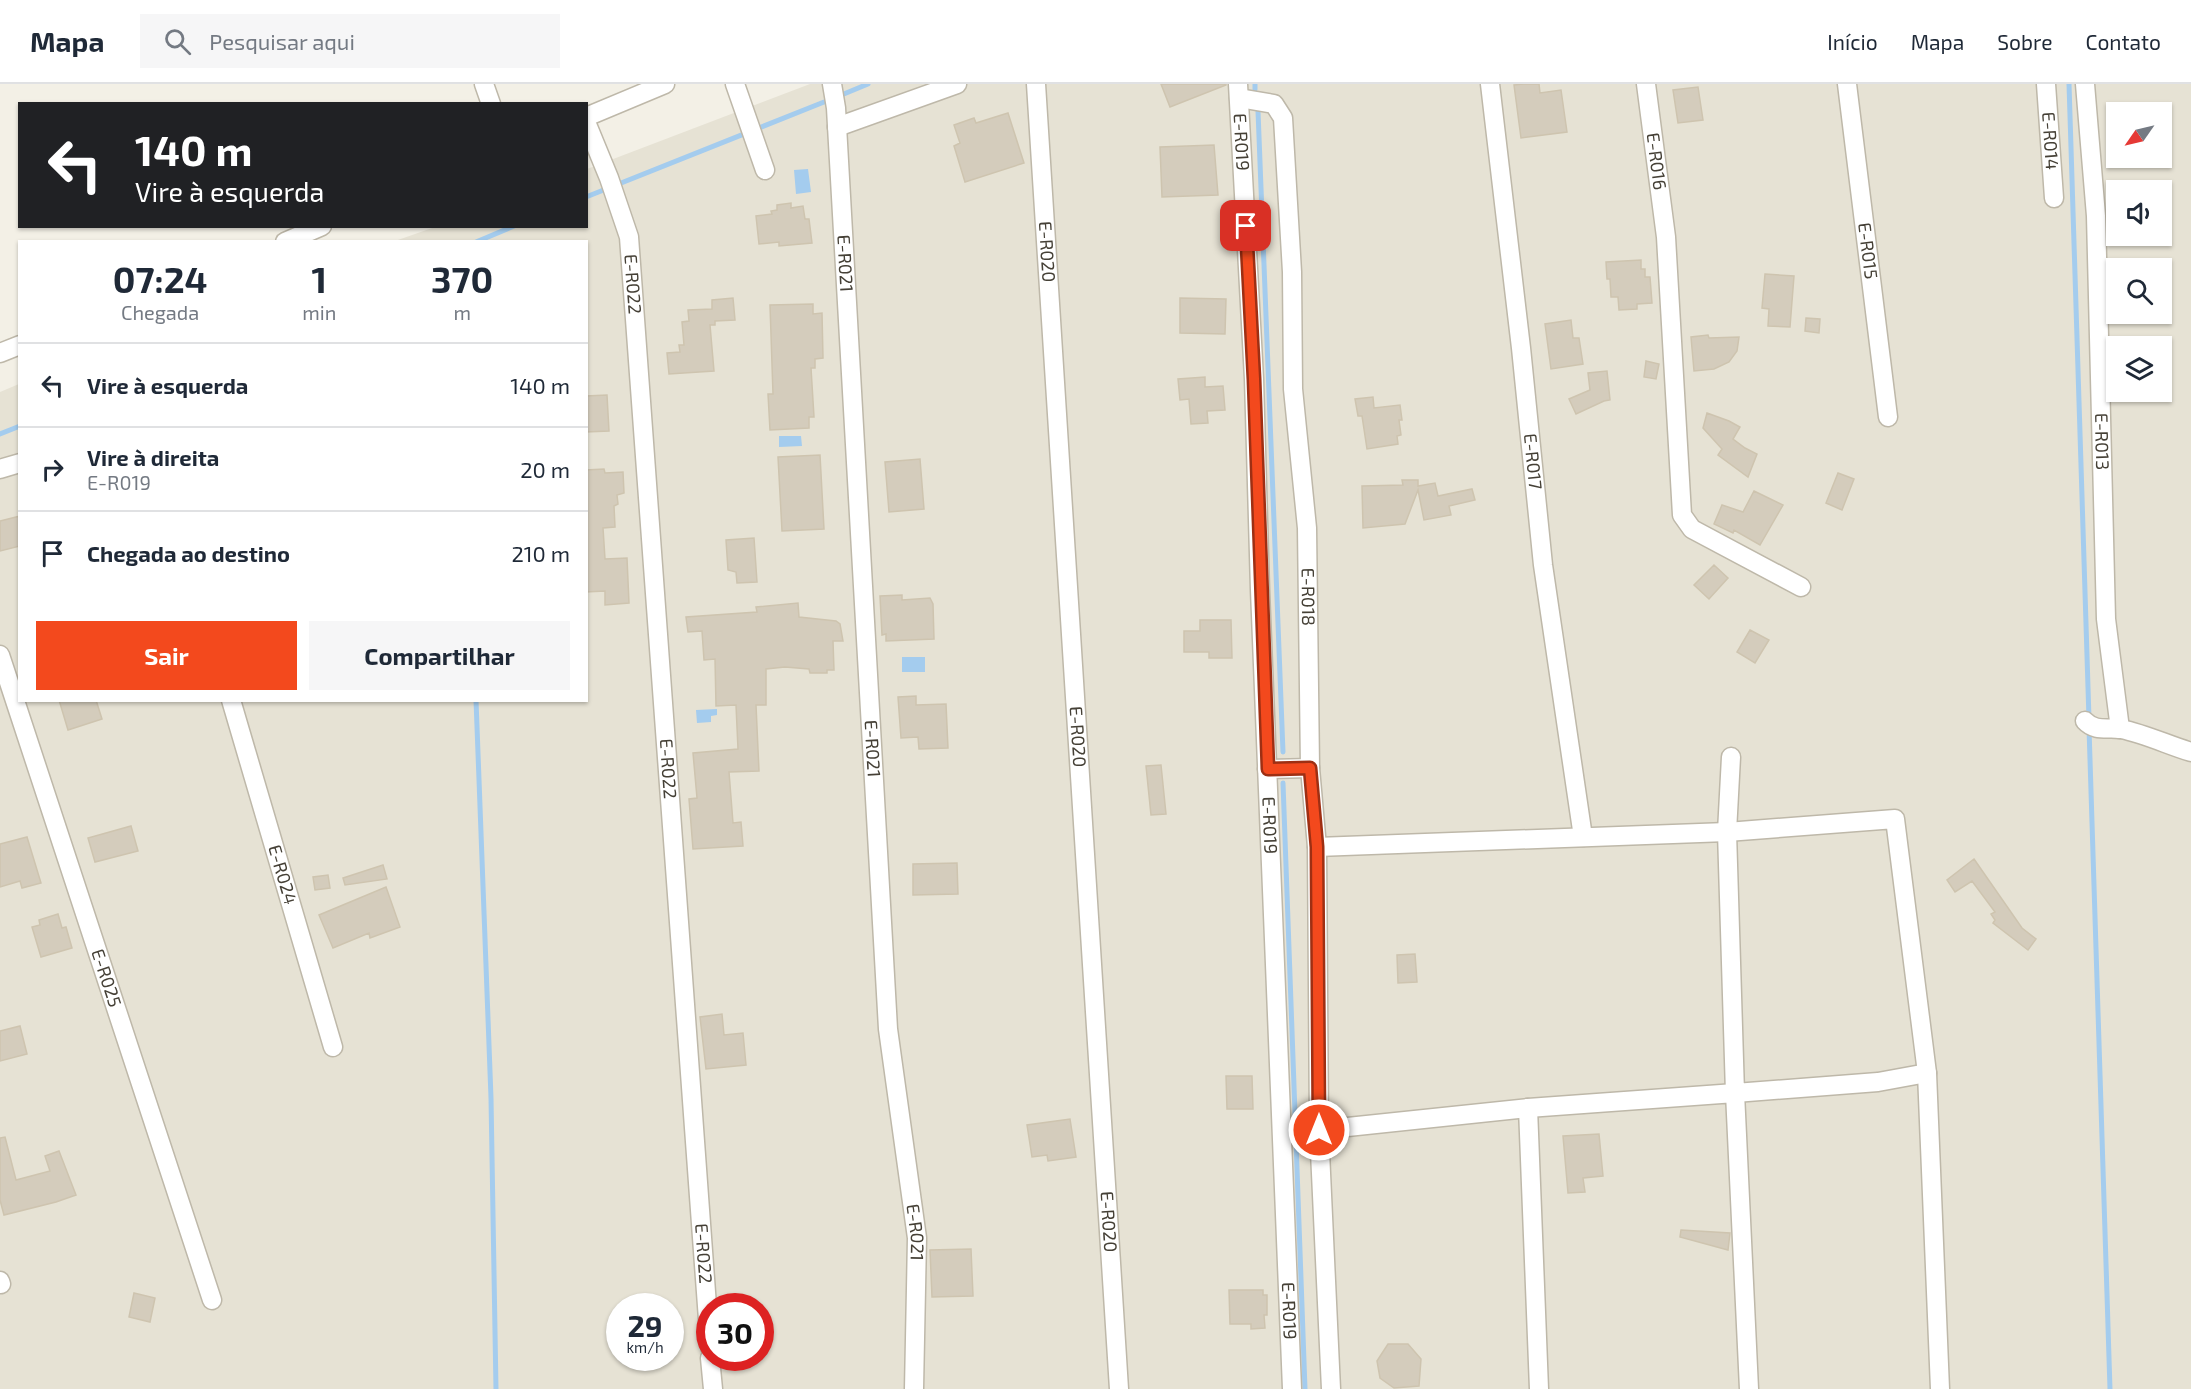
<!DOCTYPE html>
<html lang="pt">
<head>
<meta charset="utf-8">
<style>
	:root { --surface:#fff; --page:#f6f6f7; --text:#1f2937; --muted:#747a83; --line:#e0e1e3; --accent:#f3491d }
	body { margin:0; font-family:"Exo 2",sans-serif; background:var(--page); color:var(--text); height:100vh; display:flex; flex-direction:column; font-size:22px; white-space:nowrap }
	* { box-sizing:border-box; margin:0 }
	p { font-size:20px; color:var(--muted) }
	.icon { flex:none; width:33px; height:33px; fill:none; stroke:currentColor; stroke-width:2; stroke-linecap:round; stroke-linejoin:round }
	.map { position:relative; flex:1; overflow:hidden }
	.drawer { position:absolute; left:18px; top:156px; width:570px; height:462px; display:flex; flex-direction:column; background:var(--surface); border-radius:0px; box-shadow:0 2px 4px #0004 }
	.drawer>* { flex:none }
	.top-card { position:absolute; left:18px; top:18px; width:570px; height:126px; border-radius:0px; box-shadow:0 2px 4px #0004; background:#202124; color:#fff; overflow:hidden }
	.needle { width:39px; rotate:236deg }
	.tools { position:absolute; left:2106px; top:18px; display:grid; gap:12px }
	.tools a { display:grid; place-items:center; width:66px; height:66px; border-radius:0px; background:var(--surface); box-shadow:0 2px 4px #0004; font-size:30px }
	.speed { position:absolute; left:606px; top:1209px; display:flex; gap:12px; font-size:30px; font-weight:700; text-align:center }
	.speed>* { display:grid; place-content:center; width:78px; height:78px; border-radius:50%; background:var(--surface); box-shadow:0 2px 4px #0004; line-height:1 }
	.speed small { font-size:15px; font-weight:400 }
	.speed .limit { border:9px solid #d22; background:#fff; color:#111 }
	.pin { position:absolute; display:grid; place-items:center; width:51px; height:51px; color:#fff; margin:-26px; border-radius:12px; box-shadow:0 3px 9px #0006 }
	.me { position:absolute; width:66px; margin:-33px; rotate:0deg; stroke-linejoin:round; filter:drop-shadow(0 0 4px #0008) }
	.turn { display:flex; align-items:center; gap:21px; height:126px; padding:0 18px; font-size:27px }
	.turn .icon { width:78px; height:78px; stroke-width:2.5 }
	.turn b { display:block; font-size:42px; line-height:51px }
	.eta { display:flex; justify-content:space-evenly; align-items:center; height:102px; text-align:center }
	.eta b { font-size:36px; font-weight:700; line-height:42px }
	.action { display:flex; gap:12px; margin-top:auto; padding:12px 18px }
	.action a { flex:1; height:69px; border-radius:0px; background:var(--accent); color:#fff; font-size:24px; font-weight:700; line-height:69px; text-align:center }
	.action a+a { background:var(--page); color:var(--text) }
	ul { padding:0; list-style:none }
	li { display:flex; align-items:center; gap:18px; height:84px; padding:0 18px; border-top:2px solid var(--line) }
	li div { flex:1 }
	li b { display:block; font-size:22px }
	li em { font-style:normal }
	header { display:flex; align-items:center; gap:36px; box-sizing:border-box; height:84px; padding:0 30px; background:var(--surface); border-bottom:2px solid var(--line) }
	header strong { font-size:28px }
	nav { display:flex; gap:33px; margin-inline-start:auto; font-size:21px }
	.search { width:420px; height:54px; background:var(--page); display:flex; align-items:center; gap:15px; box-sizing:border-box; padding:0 21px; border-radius:0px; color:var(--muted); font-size:22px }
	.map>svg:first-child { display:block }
	.residential { fill:#e6e2d4; fill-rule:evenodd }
	.water { fill:#a4ccee }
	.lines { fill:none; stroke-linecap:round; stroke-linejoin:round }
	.stream { stroke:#a4ccee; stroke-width:5 }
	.building { fill:#d4ccbc; stroke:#cec4af; stroke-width:1.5 }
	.minor-casing { stroke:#beb8a9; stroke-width:21 }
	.minor { stroke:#fff; stroke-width:18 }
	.route-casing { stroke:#9e2f13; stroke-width:15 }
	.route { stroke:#f3491d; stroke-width:10 }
	.labels { text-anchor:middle; stroke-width:4.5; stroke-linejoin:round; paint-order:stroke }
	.street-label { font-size:18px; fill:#454036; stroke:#fff }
</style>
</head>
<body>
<header>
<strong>Mapa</strong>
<div class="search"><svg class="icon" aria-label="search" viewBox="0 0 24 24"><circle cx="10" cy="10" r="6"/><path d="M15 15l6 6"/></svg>Pesquisar aqui</div>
<nav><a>Início</a><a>Mapa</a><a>Sobre</a><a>Contato</a></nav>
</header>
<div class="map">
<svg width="2191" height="1305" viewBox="0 0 2191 1305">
	<rect width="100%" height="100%" fill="#f3f0e6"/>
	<!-- residential -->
	<path class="residential" d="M810,0H2191V1305H0V308L19,300L20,616H586V158L395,157L435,143L586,142L587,85ZM2116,28H2162V74H2116ZM2116,106H2162V152H2116ZM2116,184H2162V230H2116ZM2116,262H2162V308H2116ZM620,1222H670V1274H620ZM710,1222H760V1274H710Z"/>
	<!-- water -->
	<path class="water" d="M808,85L811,108L796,110L794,86Z
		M779,352H801L802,362L779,363Z
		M902,573H925V588H902Z
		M717,625V631L711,632V638L697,639L696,626Z"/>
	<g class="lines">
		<!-- stream -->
		<path class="stream" d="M2069,0L2089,635
			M1255,5V0
			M839,12L868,0
			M1258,27L1283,668
			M586,113L824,18
			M476,158L514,142
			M0,350L20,342
			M476,616L491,1014L496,1305
			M2089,644L2110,1305
			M1283,699L1305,1305"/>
	</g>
	<!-- building -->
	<path class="building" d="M1161,0H1226V1L1170,23Z
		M1523,0H1539L1540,9L1561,6L1567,48L1521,54L1514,1Z
		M1698,3L1703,36L1678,39L1673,6Z
		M1008,29L1024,79L965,98L954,62L960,59L954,41L974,34L976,39Z
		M1214,61L1218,111L1162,113L1160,63Z
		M791,119V124L803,122L805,135H809L812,159L779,162V158L759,160L756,132L772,130L771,127L777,126V121Z
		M1641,176V185H1645V193H1650L1652,219L1637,220V225L1619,226L1618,213H1611L1610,195H1607L1606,178Z
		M1765,190L1794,192L1790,243L1768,242L1769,225L1762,224Z
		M733,214L735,236L715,237V241H710L714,287L669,290L667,269L680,268L679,261H684L682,238L689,237L688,226L712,225V216Z
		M1180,214L1226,215L1225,250L1180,249Z
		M813,220V230L822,229L823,274L815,275V284H811L814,333H809V344L770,346L768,310H773L770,221Z
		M1806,234L1820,235L1819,249L1805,247Z
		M1571,236L1573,254H1579L1583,280L1551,285L1545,240Z
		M1708,251L1709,254L1739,253L1737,267L1729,278L1714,285L1694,287L1691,253Z
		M1646,277L1659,280L1656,295L1644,293Z
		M1607,287L1610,316L1604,317L1576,330L1569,315L1590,306L1588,289Z
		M1205,293V303L1223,302L1225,326L1207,327L1208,339L1191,340L1189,315L1180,316L1178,295Z
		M607,311L609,347L586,348V312Z
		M1373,313L1374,324L1400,321L1402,336H1399L1401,351L1397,352L1398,360L1367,365L1362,332H1358L1355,315Z
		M1707,329L1729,337L1740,343L1733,355L1745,364L1757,370L1748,393L1718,371L1722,365L1703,344Z
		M820,371L824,445L782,447L778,373Z
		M920,375L924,425L889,428L885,378Z
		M604,385L605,389L623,388L624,409L617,411L618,420L614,422L615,443L603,444L605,475L627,474L629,519L605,521V507L586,508V386Z
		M1838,389L1854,395L1842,426L1826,419Z
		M1402,396H1418V402L1435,399L1438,412L1472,405L1475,416L1449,422L1451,431L1424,436L1418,406L1405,440L1363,444L1362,402L1403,401Z
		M1754,407L1783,421L1760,461L1734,446L1733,449L1714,440L1722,421L1743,428Z
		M20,432V462L0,467V437Z
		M754,454L757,498L737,499L736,488L728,486L726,456Z
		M1714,481L1728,494L1709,515L1694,501Z
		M902,511V516L930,514L933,520L934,555L886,557V550L882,551L880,512Z
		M798,519L799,533L836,537L840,540L843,557H833L834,586H827V589H810L809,585L785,583L766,585V621H756L759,687L729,688L733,739L741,738L743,762L693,765L689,715L697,714L693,669L738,665L736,621L716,622L715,575L704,576L702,547L688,548L686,533L757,528L756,523Z
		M1200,536H1231L1232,574H1209V568H1184V547H1200Z
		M1750,546L1769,556L1755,579L1737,568Z
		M916,612V621L946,620L948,664L919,665L918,653L901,654L898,613Z
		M59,616H96L102,635L68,646Z
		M1161,681L1166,730L1151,731L1146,682Z
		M131,742L138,767L95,778L88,754Z
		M27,753L41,799L22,804L20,797L0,803V760Z
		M1974,775L2022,844L2036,855L2028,866L1993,839L1995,836L1991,830L1995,828L1972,797L1955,808L1947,796Z
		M957,779L958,810L913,811V780Z
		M383,781L387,795L345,801L343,794Z
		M328,791L330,804L315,806L313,793Z
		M386,803L400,843L370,854L369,849L333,864L319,831Z
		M58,830L62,844L66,843L72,864L41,873L32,843L40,841L39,836Z
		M1415,870L1417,898L1398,899L1397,871Z
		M722,930L724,951L743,949L746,981L706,985L700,933Z
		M20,942L27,970L0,977V947Z
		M1226,992H1252L1253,1025H1227Z
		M1070,1035L1076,1073L1048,1077L1047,1071L1032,1073L1027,1041Z
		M1599,1050L1603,1092L1583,1094L1585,1108L1568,1109L1563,1052Z
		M5,1053L16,1096L50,1087L45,1072L59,1067L76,1111L56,1118L4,1131L0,1116V1054Z
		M1681,1146L1730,1149L1728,1166L1680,1153Z
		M971,1165L973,1212L932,1213L930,1166Z
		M1229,1206H1263V1211H1267V1231H1264L1265,1244L1251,1245V1240H1230Z
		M134,1209L155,1214L150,1238L129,1233Z
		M1388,1260H1408L1421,1275L1419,1302L1394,1304L1380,1294L1377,1277Z"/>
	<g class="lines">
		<!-- minor casing -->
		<g class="minor-casing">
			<g id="minor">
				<path d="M484,0L491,20"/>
				<path d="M735,0L765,86"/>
				<path id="s1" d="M832,0L836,24L888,945L917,1154L914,1305"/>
				<path id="s2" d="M1036,0L1119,1305"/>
				<path id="s3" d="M1238,0L1254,295L1260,506L1292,1305"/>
				<path id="s4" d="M1490,0L1521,264L1543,481L1583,753"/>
				<path id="s5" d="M1646,0L1666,153L1682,431L1692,445L1801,503"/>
				<path id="s6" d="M1847,0L1888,333"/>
				<path id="s7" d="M2046,0L2054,114"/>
				<path id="s8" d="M2085,0L2096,132L2106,535L2120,645"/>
				<path id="s9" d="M1239,14L1274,20L1283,34L1292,188L1293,305L1307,444L1310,684L1317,763L1319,1046L1331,1305"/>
				<path d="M586,33L665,0"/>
				<path id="s10" d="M586,38L609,94L629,153L710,1263"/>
				<path d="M837,43L957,0"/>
				<path d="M285,158L322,142"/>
				<path d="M0,269L20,261"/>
				<path d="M0,385L20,379"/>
				<path id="s11" d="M0,571L212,1216"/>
				<path id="s12" d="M231,616L333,963"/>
				<path d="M2085,637C2095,648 2108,643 2121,645C2145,650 2168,661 2191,668"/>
				<path d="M1731,673L1727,748L1735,1009L1878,998L1927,989"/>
				<path d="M1267,685L1310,684"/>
				<path d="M1317,763L1727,748L1895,735L1927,989L1940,1305"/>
				<path d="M1528,1024L1539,1305"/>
				<path d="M1319,1046L1528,1024L1735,1009L1749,1305"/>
				<path d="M0,1197L1,1200"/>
				<path d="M710,1274L713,1305"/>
			</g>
		</g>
		<!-- minor -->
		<use href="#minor" class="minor"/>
	</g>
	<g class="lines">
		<!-- route casing -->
		<g class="route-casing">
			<path id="route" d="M1246,142L1254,295L1268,685L1310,684L1317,763L1319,1046"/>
		</g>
		<!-- route -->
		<use href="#route" class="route"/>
	</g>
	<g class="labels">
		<!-- street labels -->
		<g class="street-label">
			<text dy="6" stroke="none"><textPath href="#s7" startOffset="57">E-R014</textPath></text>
			<text dy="6" stroke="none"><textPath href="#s3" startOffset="58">E-R019</textPath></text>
			<text dy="6" stroke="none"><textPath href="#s5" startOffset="78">E-R016</textPath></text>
			<text dy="6" stroke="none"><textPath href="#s6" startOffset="168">E-R015</textPath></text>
			<text dy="6" stroke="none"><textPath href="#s2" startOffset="168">E-R020</textPath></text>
			<text dy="6" stroke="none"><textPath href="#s1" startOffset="180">E-R021</textPath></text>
			<text dy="6" stroke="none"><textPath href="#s10" startOffset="170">E-R022</textPath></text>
			<text dy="6" stroke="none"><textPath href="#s8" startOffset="358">E-R013</textPath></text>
			<text dy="6" stroke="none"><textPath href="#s4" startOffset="380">E-R017</textPath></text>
			<text dy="6" stroke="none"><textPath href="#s9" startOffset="532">E-R018</textPath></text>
			<text dy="6" stroke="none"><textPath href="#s2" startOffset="654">E-R020</textPath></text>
			<text dy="6" stroke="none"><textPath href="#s1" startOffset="666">E-R021</textPath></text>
			<text dy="6" stroke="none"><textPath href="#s10" startOffset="656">E-R022</textPath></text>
			<text dy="6" stroke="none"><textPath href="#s3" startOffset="742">E-R019</textPath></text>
			<text dy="6" stroke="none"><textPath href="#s12" startOffset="182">E-R024</textPath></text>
			<text dy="6" stroke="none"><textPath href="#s11" startOffset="340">E-R025</textPath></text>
			<text dy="6" stroke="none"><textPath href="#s2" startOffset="1140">E-R020</textPath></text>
			<text dy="6" stroke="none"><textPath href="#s1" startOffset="1152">E-R021</textPath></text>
			<text dy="6" stroke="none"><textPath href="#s10" startOffset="1142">E-R022</textPath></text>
			<text dy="6" stroke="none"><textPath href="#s3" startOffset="1228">E-R019</textPath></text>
		</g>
	</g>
</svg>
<div class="tools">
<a><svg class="needle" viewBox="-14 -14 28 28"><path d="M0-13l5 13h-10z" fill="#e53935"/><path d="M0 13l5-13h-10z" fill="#747a83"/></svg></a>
<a><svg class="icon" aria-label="sound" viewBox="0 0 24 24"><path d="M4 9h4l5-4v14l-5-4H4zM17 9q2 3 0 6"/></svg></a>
<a><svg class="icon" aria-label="search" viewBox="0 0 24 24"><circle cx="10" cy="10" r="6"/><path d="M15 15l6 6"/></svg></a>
<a><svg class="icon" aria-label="layers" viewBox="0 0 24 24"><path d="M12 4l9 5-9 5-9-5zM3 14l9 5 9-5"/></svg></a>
</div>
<div class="speed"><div>29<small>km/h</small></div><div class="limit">30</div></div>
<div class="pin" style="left:1246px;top:142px;background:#d93025"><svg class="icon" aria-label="arrive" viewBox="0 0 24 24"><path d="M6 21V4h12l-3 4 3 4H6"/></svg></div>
<svg class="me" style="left:1319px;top:1046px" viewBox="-20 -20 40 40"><circle r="17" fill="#f3491d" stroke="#fff" stroke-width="3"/><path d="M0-11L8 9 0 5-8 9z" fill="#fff"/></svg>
<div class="top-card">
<div class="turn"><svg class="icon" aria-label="left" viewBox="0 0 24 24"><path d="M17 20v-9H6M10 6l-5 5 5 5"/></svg><div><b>140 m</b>Vire à esquerda</div></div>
</div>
<section class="drawer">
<div class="eta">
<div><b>07:24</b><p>Chegada</p></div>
<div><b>1</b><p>min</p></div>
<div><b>370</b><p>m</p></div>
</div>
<ul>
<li><svg class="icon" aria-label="left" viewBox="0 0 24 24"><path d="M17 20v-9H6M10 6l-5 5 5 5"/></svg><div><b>Vire à esquerda</b></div><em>140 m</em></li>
<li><svg class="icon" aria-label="right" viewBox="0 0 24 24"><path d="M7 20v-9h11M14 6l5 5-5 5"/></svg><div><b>Vire à direita</b><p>E-R019</p></div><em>20 m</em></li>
<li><svg class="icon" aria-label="arrive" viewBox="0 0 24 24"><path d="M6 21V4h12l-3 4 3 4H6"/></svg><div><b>Chegada ao destino</b></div><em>210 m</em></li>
</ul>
<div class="action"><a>Sair</a><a>Compartilhar</a></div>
</section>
</div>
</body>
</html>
